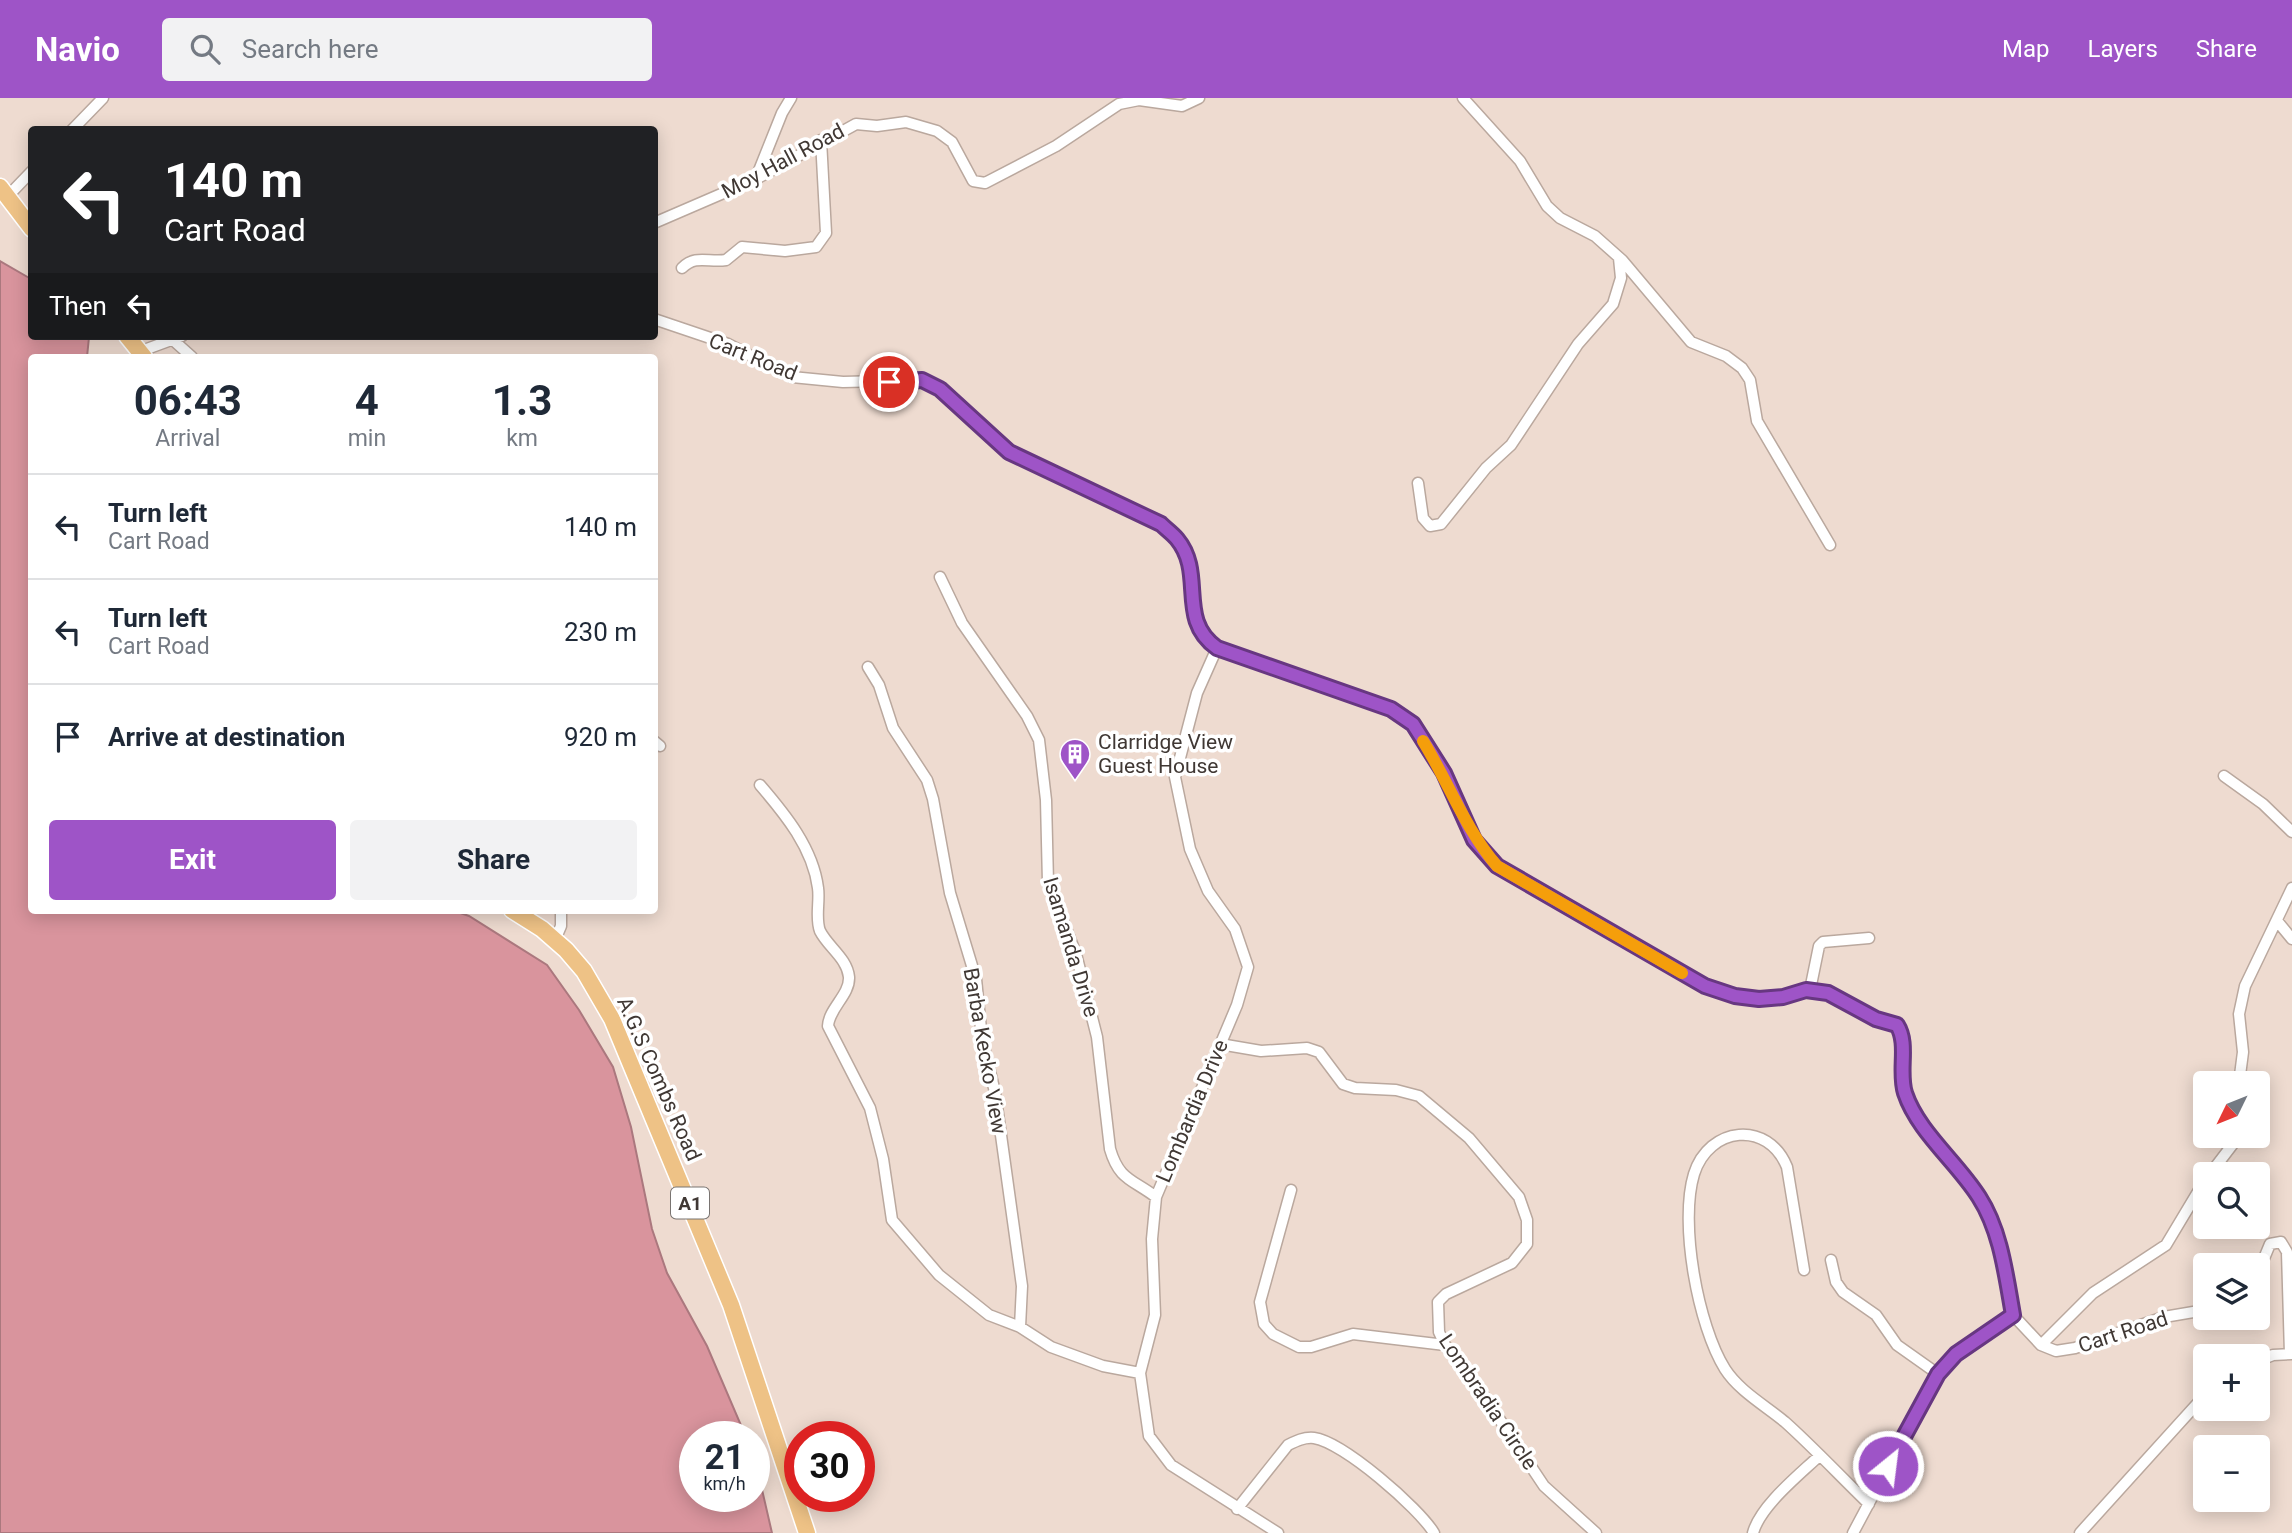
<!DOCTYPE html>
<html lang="en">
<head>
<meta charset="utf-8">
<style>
	:root { --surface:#fff; --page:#f2f2f3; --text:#1f2937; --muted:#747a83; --line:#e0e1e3; --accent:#9e54c7 }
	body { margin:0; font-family:Roboto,sans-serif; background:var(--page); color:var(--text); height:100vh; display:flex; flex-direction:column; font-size:26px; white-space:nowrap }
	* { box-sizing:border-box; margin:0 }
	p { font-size:23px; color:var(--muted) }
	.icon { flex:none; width:38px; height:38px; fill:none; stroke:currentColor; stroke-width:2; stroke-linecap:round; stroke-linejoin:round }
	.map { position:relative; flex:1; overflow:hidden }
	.details { position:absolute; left:28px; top:256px; width:630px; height:560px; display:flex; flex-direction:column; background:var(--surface); border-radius:7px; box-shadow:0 4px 18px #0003 }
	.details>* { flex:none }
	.top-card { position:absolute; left:28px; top:28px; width:630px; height:214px; border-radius:7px; box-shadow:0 4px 18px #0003; background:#202124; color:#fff; overflow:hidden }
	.needle { width:46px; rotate:227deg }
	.buttons { position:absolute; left:2193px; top:973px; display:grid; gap:14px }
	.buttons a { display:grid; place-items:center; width:77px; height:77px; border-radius:7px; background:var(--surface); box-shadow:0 4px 18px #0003; font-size:35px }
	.speed { position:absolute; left:679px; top:1323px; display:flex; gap:14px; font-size:35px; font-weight:700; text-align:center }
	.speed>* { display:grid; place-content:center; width:91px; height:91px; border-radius:50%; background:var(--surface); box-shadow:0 4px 18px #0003; line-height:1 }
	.speed small { font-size:18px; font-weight:400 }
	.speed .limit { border:10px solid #d22; background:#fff; color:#111 }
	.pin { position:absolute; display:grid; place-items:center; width:60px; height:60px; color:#fff; margin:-30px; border:4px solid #fff; border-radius:50%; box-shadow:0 2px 7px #0007 }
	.me { position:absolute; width:77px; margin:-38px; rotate:29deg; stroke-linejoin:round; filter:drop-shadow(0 0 5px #0008) }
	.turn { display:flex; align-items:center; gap:24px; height:147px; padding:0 21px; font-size:32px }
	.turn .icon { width:91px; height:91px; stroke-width:2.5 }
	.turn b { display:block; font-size:49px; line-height:60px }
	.then { display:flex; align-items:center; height:66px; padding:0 21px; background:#0003; gap:14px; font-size:26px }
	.eta { display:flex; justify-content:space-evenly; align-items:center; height:119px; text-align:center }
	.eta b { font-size:42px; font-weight:700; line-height:49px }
	.cta { display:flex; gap:14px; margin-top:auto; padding:14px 21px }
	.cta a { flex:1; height:80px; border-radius:7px; background:var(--accent); color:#fff; font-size:28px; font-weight:700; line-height:80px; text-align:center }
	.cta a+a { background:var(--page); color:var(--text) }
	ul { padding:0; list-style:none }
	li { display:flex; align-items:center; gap:21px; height:105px; padding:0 21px; border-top:2px solid var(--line) }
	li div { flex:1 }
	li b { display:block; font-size:26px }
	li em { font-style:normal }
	header { display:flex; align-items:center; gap:42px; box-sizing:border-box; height:98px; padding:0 35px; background:var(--accent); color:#fff }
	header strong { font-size:33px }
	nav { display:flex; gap:38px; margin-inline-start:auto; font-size:24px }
	.search { width:490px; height:63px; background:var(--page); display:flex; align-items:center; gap:18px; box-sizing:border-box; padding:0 24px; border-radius:7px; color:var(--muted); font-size:26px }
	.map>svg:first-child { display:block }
	.water { fill:#d9949d; stroke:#ab787e; stroke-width:2 }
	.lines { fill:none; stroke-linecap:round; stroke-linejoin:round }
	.minor-casing { stroke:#baa89e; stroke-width:13 }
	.primary-casing { stroke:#fff; stroke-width:19 }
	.minor { stroke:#fff; stroke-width:10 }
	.primary { stroke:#eec286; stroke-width:16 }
	.route-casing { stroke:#673781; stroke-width:18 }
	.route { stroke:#9e54c7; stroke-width:12 }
	.slow { stroke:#f59e0b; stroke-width:12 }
	.labels { text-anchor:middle; stroke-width:7; stroke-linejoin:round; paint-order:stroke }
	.shield { fill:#fff; stroke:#797471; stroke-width:2 }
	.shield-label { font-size:19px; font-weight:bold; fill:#403834 }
	.street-label { font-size:21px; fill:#403834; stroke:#fff }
	.poi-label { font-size:21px; fill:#403834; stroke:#fff; text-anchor:start }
</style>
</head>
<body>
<header>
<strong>Navio</strong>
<div class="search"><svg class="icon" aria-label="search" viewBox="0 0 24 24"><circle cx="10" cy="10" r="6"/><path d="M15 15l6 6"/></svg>Search here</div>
<nav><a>Map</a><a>Layers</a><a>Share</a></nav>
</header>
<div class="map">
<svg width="2292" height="1435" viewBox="0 0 2292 1435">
	<rect width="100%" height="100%" fill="#eedbd0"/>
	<!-- water -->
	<path class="water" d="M0,163L31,181L32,238L89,239L87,259H32V812H452L469,818L547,867L579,912L613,969L631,1029L652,1131L667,1175L707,1248L746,1339H695V1398H754V1357L772,1435H0Z"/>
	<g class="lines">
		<!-- minor casing -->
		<g class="minor-casing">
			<path id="minor" d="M1463,0L1520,63L1547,108L1560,120L1595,138L1622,162L1691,244L1726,258L1742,270L1750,282L1757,323L1830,447
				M72,32L103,0
				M756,80L782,15L791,0
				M7,99L32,73
				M654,125L756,81L856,26L877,28L906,24L937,33L952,44L973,83L985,85L1056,48L1119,6L1139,2L1182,8L1199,0
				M682,170C696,156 709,165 726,162L742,149L785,153L816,149L826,135L821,42
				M654,221L728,246L792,279L843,284L922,282L940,291L1009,354L1161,426C1173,437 1182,446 1187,461C1200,496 1182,525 1217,550L1391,611L1413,626L1444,675L1474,742L1497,768L1705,888L1735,898L1759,901L1783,899L1806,892L1828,895L1876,921L1897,927L1902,936L1901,972L1905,994L1917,1020L1981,1101L2002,1154L2013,1217L2041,1247L2056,1253L2075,1250L2164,1219L2205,1212
				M173,242L192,259
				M136,255L182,238
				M1418,385L1423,420L1430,428L1441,426L1486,370L1511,347L1578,246L1613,206L1621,180L1619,160
				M940,479L962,525L1027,618L1039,642L1046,702L1048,785L1076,856L1097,939L1110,1051C1119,1082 1132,1081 1156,1099
				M1217,550L1197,595L1175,679L1190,751L1208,793L1235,831L1248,869L1237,907L1156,1099L1152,1141L1155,1217L1140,1275L1149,1338L1171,1367L1278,1435
				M868,569L879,587L893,630L927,682L933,701L950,795L976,881L982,941L995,994L1022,1188L1020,1229
				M654,643L660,648
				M2224,678L2263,706L2292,734
				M760,687C785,716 813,750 818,790C820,803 815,821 820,833C828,849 847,860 849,879C850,897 829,910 828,928L870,1010L883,1061L892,1122L939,1177L989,1217L1020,1229L1051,1249L1103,1268L1140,1275
				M2278,824L2292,841
				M555,842L561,828V812
				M1810,892L1819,848L1823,844L1869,840
				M1220,946L1261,953L1307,950L1319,954L1343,986L1355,990L1396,992L1419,998L1469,1040L1519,1099L1527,1122V1146L1512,1165L1446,1196L1438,1204L1439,1234L1445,1247L1484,1298L1544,1388L1596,1435
				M2239,985L2243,954L2239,916L2245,888L2292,790
				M2210,1076L2239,1038
				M1291,1092L1260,1204L1264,1226L1273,1236L1299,1249H1311L1353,1236L1445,1247
				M1831,1162L1836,1184L1843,1194L1876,1217L1897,1247L1938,1276
				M1804,1172L1787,1069C1768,1022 1709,1028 1694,1076C1679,1125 1698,1228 1725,1271C1739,1293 1766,1308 1785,1324C1814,1350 1841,1379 1869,1406
				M2258,1175L2270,1146L2281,1144L2287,1154L2290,1256
				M2041,1247L2093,1195L2166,1147L2205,1082
				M2258,1263L2273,1257L2292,1256
				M1237,1411L1288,1347C1296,1343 1304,1339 1314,1340C1343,1344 1419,1410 1434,1435
				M1753,1435C1760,1408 1799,1377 1819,1358
				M1853,1435L1938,1276L1956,1256L2013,1217
				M2080,1435L2205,1297"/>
		</g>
		<!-- primary casing -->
		<g class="primary-casing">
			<path id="primary" d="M0,89L32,131
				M127,238L144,259
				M512,812L542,831L566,852L584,873L612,921L731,1207L807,1435"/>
		</g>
		<!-- minor -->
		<use href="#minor" class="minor"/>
		<!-- primary -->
		<use href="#primary" class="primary"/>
	</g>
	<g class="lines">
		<!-- route casing -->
		<g class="route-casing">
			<path id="route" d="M889,284L922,282L940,291L1009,354L1161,426C1166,431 1173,436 1177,441C1206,476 1176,521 1217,550L1391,611L1413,626L1444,675L1474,742L1497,768L1705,888L1735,898L1759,901L1783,899L1806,892L1828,895L1876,921L1897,927C1909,946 1898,973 1905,995C1918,1034 1957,1064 1979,1099C2001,1133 2006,1178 2013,1217L1956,1256L1938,1276L1888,1368"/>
		</g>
		<!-- route -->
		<use href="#route" class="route"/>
		<!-- slow -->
		<path class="slow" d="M1423,643C1449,685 1465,731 1497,768L1682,875"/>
	</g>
	<!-- icons -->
	<defs>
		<g id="building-pin" transform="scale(1.575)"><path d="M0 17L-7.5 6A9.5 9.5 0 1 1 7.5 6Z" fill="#9e54c7" stroke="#fff"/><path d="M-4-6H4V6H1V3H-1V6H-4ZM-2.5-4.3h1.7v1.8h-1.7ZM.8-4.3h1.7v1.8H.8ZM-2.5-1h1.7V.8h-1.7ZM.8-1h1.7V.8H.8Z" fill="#fff"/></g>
	</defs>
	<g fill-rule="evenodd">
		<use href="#building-pin" x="1075" y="656"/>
	</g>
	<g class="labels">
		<!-- shield labels -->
		<rect class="shield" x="671" y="1089.5" width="38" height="31" rx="5"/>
		<g class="shield-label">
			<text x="690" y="1112">A1</text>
		</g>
		<!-- street labels -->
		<g class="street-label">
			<text transform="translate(783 63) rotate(-28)" y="7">Moy Hall Road</text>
			<text transform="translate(753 259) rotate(22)" y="7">Cart Road</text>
			<text transform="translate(1071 849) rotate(73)" y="7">Isamanda Drive</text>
			<text transform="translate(985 953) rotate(80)" y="7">Barba Kecko View</text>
			<text transform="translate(659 981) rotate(66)" y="7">A.G.S Combs Road</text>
			<text transform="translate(1192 1013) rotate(-67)" y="7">Lombardia Drive</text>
			<text transform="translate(2123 1234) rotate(-18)" y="7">Cart Road</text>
			<text transform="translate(1488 1304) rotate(56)" y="7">Lombradia Circle</text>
		</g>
		<!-- poi labels -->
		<g class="poi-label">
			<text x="1098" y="651">Clarridge View<tspan x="1098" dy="24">Guest House</tspan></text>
		</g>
	</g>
</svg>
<div class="buttons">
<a><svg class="needle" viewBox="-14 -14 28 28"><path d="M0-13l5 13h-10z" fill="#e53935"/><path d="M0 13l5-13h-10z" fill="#747a83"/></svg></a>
<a><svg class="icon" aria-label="search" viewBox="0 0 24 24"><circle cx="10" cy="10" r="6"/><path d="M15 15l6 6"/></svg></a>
<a><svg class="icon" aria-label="layers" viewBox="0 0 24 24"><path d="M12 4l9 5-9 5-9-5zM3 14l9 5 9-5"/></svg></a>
<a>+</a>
<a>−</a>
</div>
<div class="speed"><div>21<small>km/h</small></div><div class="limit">30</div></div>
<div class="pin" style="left:889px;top:284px;background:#d93025"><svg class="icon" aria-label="arrive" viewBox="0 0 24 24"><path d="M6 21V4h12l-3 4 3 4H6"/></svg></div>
<svg class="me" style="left:1888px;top:1368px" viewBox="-20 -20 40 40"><circle r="17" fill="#9e54c7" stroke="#fff" stroke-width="3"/><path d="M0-11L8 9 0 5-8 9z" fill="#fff"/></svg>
<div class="top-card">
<div class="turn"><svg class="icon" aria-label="left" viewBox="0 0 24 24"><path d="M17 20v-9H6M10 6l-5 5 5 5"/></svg><div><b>140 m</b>Cart Road</div></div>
<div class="then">Then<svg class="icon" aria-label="left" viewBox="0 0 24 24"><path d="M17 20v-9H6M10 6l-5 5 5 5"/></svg></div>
</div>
<section class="details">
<div class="eta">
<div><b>06:43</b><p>Arrival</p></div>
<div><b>4</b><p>min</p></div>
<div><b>1.3</b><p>km</p></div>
</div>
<ul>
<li><svg class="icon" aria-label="left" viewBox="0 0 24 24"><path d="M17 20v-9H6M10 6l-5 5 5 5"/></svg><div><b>Turn left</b><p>Cart Road</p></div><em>140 m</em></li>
<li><svg class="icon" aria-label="left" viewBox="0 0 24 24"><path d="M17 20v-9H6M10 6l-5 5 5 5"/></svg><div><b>Turn left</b><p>Cart Road</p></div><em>230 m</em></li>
<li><svg class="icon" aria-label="arrive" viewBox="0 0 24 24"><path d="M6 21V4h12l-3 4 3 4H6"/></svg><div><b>Arrive at destination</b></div><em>920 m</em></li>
</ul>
<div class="cta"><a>Exit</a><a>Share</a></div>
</section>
</div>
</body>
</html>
